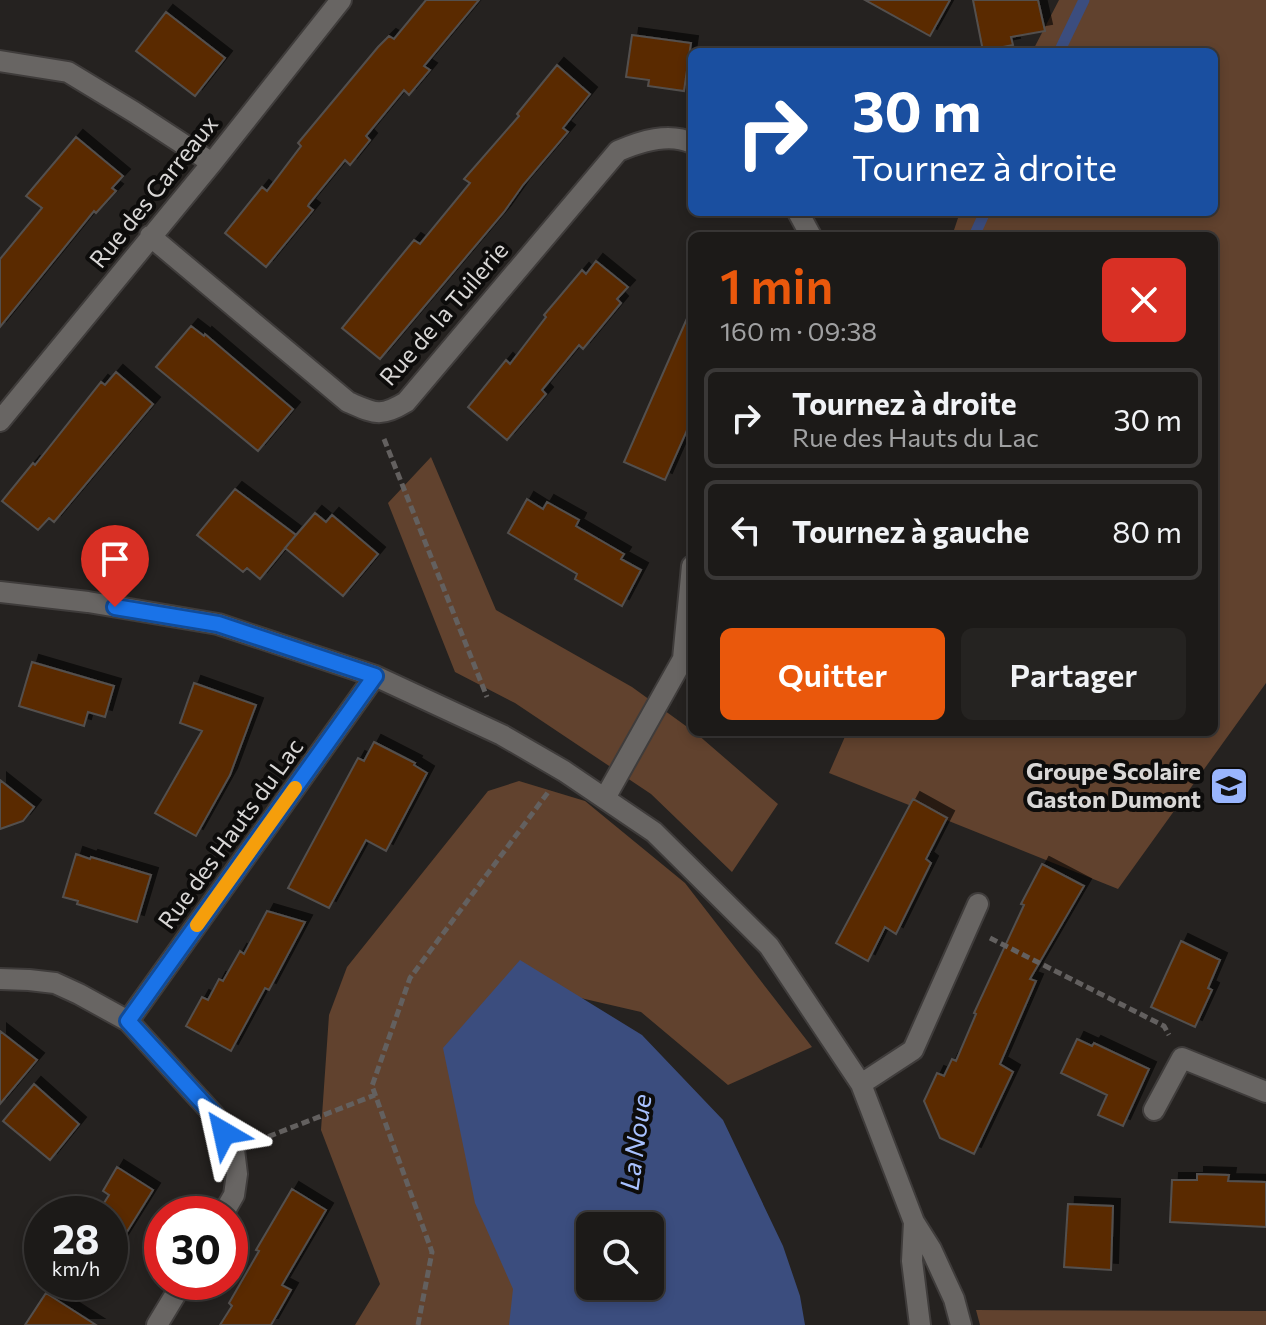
<!DOCTYPE html>
<html lang="fr">
<head>
<meta charset="utf-8">
<style>
	:root { --surface:#1c1a18; --page:#252321; --text:#f1f3f6; --muted:#a0a1a2; --line:#3a3837; --accent:#ea580c }
	body { margin:0; font-family:Commissioner,sans-serif; background:var(--page); color:var(--text); height:100vh; display:flex; flex-direction:column; font-size:30px; white-space:nowrap }
	* { box-sizing:border-box; margin:0 }
	p { font-size:26px; color:var(--muted) }
	.icon { flex:none; width:44px; height:44px; fill:none; stroke:currentColor; stroke-width:2; stroke-linecap:round; stroke-linejoin:round }
	.map { position:relative; flex:1; overflow:hidden }
	.drawer { position:absolute; left:688px; top:232px; width:530px; height:504px; display:flex; flex-direction:column; background:var(--surface); border-radius:12px; box-shadow:0 4px 12px #0003,0 0 0 2px var(--line) }
	.drawer>* { flex:none }
	.top-card { position:absolute; left:688px; top:48px; width:530px; height:168px; border-radius:12px; box-shadow:0 4px 12px #0003,0 0 0 2px var(--line); background:#1a4fa0; color:#fff; overflow:hidden }
	.buttons { position:absolute; left:576px; top:1212px; display:grid; gap:16px }
	.buttons a { display:grid; place-items:center; width:88px; height:88px; border-radius:12px; background:var(--surface); box-shadow:0 4px 12px #0003,0 0 0 2px var(--line); font-size:40px }
	.speed { position:absolute; left:24px; top:1196px; display:flex; gap:16px; font-size:40px; font-weight:700; text-align:center }
	.speed>* { display:grid; place-content:center; width:104px; height:104px; border-radius:50%; background:var(--surface); box-shadow:0 4px 12px #0003,0 0 0 2px var(--line); line-height:1 }
	.speed small { font-size:20px; font-weight:400 }
	.speed .limit { border:12px solid #d22; background:#fff; color:#111 }
	.pin { position:absolute; display:grid; place-items:center; width:68px; height:68px; color:#fff; margin:-82px -34px; border-radius:50% 50% 50% 0; rotate:-45deg; box-shadow:0 0 8px #0007 }
	.pin .icon { rotate:45deg }
	.me { position:absolute; width:88px; margin:-44px; rotate:324deg; stroke-linejoin:round; filter:drop-shadow(0 0 6px #0008) }
	.turn { display:flex; align-items:center; gap:28px; height:168px; padding:0 32px; font-size:36px }
	.turn .icon { width:104px; height:104px; stroke-width:2.5 }
	.turn b { display:block; font-size:56px; line-height:68px }
	.round { display:grid; place-items:center; flex:none; width:84px; height:84px; border-radius:12px; background:var(--page) }
	.head { display:flex; align-items:center; justify-content:space-between; height:136px; padding:0 32px }
	h1 { font-size:48px; font-weight:600; line-height:60px; color:var(--accent) }
	.primary-button { display:flex; gap:16px; margin-top:auto; padding:16px 32px }
	.primary-button a { flex:1; height:92px; border-radius:12px; background:var(--accent); color:#fff; font-size:32px; font-weight:600; line-height:92px; text-align:center }
	.primary-button a+a { background:var(--page); color:var(--text) }
	ul { padding:0; list-style:none }
	li { display:flex; align-items:center; gap:24px; height:100px; margin:0 16px 12px; padding:0 16px; border:4px solid var(--line); border-radius:12px }
	li div { flex:1 }
	li b { display:block; font-size:30px }
	li em { font-style:normal }
	.map>svg:first-child { display:block }
	.green { fill:#61422e }
	.water { fill:#3b4d7e; fill-rule:evenodd }
	.lines { fill:none; stroke-linecap:round; stroke-linejoin:round }
	.stream { stroke:#3b4d7e; stroke-width:11 }
	.building { fill:#5a2a03; stroke:#53504e; stroke-width:2; filter:url(#shadow) }
	.street-casing { stroke:#3f3c3b; stroke-width:24 }
	.path { stroke:#63605f; stroke-width:5; stroke-dasharray:8 4; stroke-linecap:butt }
	.street { stroke:#686563; stroke-width:20 }
	.route-casing { stroke:#114b97; stroke-width:20 }
	.route { stroke:#1a73e8; stroke-width:14 }
	.slow { stroke:#f59e0b; stroke-width:14 }
	.labels { text-anchor:middle; stroke-width:8; stroke-linejoin:round; paint-order:stroke }
	.street-label { font-size:24px; fill:#d9d7d6; stroke:#0d0c0b }
	.poi-label { font-size:24px; font-weight:bold; fill:#d9d7d6; stroke:#0d0c0b; text-anchor:end }
	.water-label { font-size:26px; font-style:italic; fill:#a8c1fe; stroke:#0d0c0b }
</style>
</head>
<body>
<div class="map">
<svg width="1266" height="1325" viewBox="0 0 1266 1325">
	<defs>
		<filter id="shadow"><feDropShadow dx="7" dy="-7" stdDeviation="0" flood-color="#0009"/></filter>
	</defs>
	<rect width="100%" height="100%" fill="#252220"/>
	<!-- green -->
	<path class="green" d="M1059,0H1266V683L1118,889L829,773L847,732H1214V236H952L960,212H1214V52H1032Z
		M431,457L496,610L632,687L697,734L778,804L732,872L651,794L515,703L455,672L388,503Z
		M519,781L585,801L685,883L812,1047L728,1085L641,1012L533,987L530,1325H355L380,1284L321,1130L329,1015L347,967L488,791Z
		M976,1310L1266,1311V1325H980Z"/>
	<!-- water -->
	<path class="water" d="M520,960L642,1035L723,1120L783,1246L800,1296L805,1325H509L513,1289L475,1203L443,1048ZM590,1226H650V1286H590Z"/>
	<g class="lines">
		<!-- stream -->
		<path class="stream" d="M1059,52L1084,0
			M974,236L985,212"/>
	</g>
	<!-- building -->
	<path class="building" d="M426,0H479L424,66L430,70L409,95L404,90L366,136L370,140L350,165L345,160L309,204L308,206L313,210L266,267L225,233L262,187L267,191L301,146L298,143L378,47L389,36L394,39Z
		M865,0H950L930,36Z
		M973,0H1038L1045,31L1011,37L1013,45L983,51Z
		M166,12L225,58L195,96L136,51Z
		M632,35L691,43L684,91L648,86L649,80L626,77Z
		M557,65L590,94L563,128L568,132L523,185L504,212L380,359L342,328L414,240L420,244L470,183L464,179L519,116L517,114Z
		M76,137L123,176L112,188L116,191L96,213L94,211L0,327V259L42,208L26,196Z
		M596,261L628,287L617,299L621,303L583,349L579,345L542,390L546,394L507,440L468,407L506,360L510,364L546,317L544,315L582,270L586,274Z
		M692,307V419L665,480L624,462Z
		M191,326L204,336L205,334L293,409L258,451L156,367Z
		M116,372L153,404L54,522L49,518L38,530L2,501L33,463L35,465L101,382L105,385Z
		M235,489L296,535L260,579L247,568L243,572L197,535Z
		M527,499L543,509L547,502L579,520L576,526L624,554L621,559L641,570L622,606L575,579L577,574L508,533Z
		M315,513L326,522L332,515L378,554L343,596L285,548Z
		M32,662L114,686L105,717L88,712L84,726L19,706Z
		M194,683L256,705L230,775L196,836L155,813L202,731L180,723Z
		M374,742L415,763L414,765L427,773L386,851L366,840L329,908L288,888L358,758L364,761Z
		M0,780L34,807L23,821L0,829Z
		M913,799L947,818L926,859L931,863L896,934L885,927L868,961L836,943Z
		M76,854L90,859L91,857L151,875L137,922L77,904L78,901L63,897Z
		M1042,864L1084,886L1030,979L1036,981L1000,1064L1013,1072L974,1154L940,1138L924,1101L937,1073L944,1076L952,1059L956,1061L976,1014L974,1013L1024,905L1021,904Z
		M267,911L305,922L269,990L265,988L231,1051L186,1026L202,997L208,1000L219,979L223,981L240,951L244,954Z
		M1181,941L1220,960L1208,988L1212,990L1195,1027L1151,1007Z
		M0,1031L37,1060L0,1104Z
		M1077,1039L1092,1046L1094,1043L1149,1069L1123,1126L1098,1115L1107,1095L1061,1073Z
		M34,1084L79,1124L50,1160L3,1121Z
		M117,1167L153,1190L110,1259V1214H97L109,1195L103,1191Z
		M1197,1174L1229,1175L1228,1181L1266,1182V1227L1170,1222L1172,1180H1197Z
		M292,1189L326,1210L282,1285L291,1290L271,1325H220L232,1306L229,1303L259,1251L256,1250Z
		M1068,1204L1113,1206L1111,1270L1064,1267Z
		M46,1293L96,1325H25Z"/>
	<g class="lines">
		<!-- street casing -->
		<g class="street-casing">
			<path id="street" d="M0,61L68,72L134,112L212,163
				M798,212L811,236
				M150,236L348,402C374,413 380,418 406,402L618,151C641,141 669,132 692,143
				M0,421L212,163L341,0
				M0,592L88,602L218,624L375,676L502,735L564,771L654,832L769,946L861,1084L914,1222L931,1249L954,1299L961,1325
				M605,798L683,659L692,566
				M0,979L29,980L55,983L79,994L128,1021L214,1115L234,1150L237,1174L234,1195L223,1214
				M128,1021L375,676
				M861,1084L913,1050L978,904
				M1154,1110L1182,1058L1266,1092
				M914,1222L912,1261L920,1325
				M157,1325L183,1282"/>
		</g>
		<!-- path -->
		<path class="path" d="M384,439L487,697
			M990,938L1164,1026L1169,1035
			M257,1141L375,1095
			M418,1325L432,1252L372,1086L410,978L549,791"/>
		<!-- street -->
		<use href="#street" class="street"/>
	</g>
	<g class="lines">
		<!-- route casing -->
		<g class="route-casing">
			<path id="route" d="M115,607L218,624L375,676L128,1021L214,1115L224,1133"/>
		</g>
		<!-- route -->
		<use href="#route" class="route"/>
		<!-- slow -->
		<path class="slow" d="M197,925L295,788"/>
	</g>
	<!-- icons -->
	<defs>
		<g id="school-square" transform="scale(2)"><rect x="-9" y="-9" width="18" height="18" rx="4" fill="#99b5fd" stroke="#0d0c0b"/><path d="M0-5L7-2L0 1L-7-2ZM-4 1L0 2.5L4 1V4Q0 6-4 4Z" fill="#111"/></g>
	</defs>
	<g fill-rule="evenodd">
		<use href="#school-square" x="1229" y="786"/>
	</g>
	<g class="labels">
		<!-- street labels -->
		<g class="street-label">
			<text transform="translate(154 192) rotate(-51)" y="8">Rue des Carreaux</text>
			<text transform="translate(444 314) rotate(-49)" y="8">Rue de la Tuilerie</text>
			<text transform="translate(231 834) rotate(-54)" y="8">Rue des Hauts du Lac</text>
		</g>
		<!-- poi labels -->
		<g class="poi-label">
			<text x="1201" y="780">Groupe Scolaire<tspan x="1201" dy="28">Gaston Dumont</tspan></text>
		</g>
		<!-- water labels -->
		<g class="water-label">
			<text transform="translate(636 1142) rotate(-82)" y="9">La Noue</text>
		</g>
	</g>
</svg>
<div class="buttons">
<a><svg class="icon" aria-label="search" viewBox="0 0 24 24"><circle cx="10" cy="10" r="6"/><path d="M15 15l6 6"/></svg></a>
</div>
<div class="speed"><div>28<small>km/h</small></div><div class="limit">30</div></div>
<div class="pin" style="left:115px;top:607px;background:#d93025"><svg class="icon" aria-label="arrive" viewBox="0 0 24 24"><path d="M6 21V4h12l-3 4 3 4H6"/></svg></div>
<svg class="me" style="left:224px;top:1133px" viewBox="-20 -20 40 40"><path d="M0-17L14 15 0 8-14 15z" fill="#1a73e8" stroke="#fff" stroke-width="4"/></svg>
<div class="top-card">
<div class="turn"><svg class="icon" aria-label="right" viewBox="0 0 24 24"><path d="M7 20v-9h11M14 6l5 5-5 5"/></svg><div><b>30 m</b>Tournez à droite</div></div>
</div>
<section class="drawer">
<div class="head"><div><h1>1 min</h1><p>160 m · 09:38</p></div><a class="round" style="background:#d93025;color:#fff"><svg class="icon" aria-label="close" viewBox="0 0 24 24"><path d="M6 6l12 12M18 6L6 18"/></svg></a></div>
<ul>
<li><svg class="icon" aria-label="right" viewBox="0 0 24 24"><path d="M7 20v-9h11M14 6l5 5-5 5"/></svg><div><b>Tournez à droite</b><p>Rue des Hauts du Lac</p></div><em>30 m</em></li>
<li><svg class="icon" aria-label="left" viewBox="0 0 24 24"><path d="M17 20v-9H6M10 6l-5 5 5 5"/></svg><div><b>Tournez à gauche</b></div><em>80 m</em></li>
</ul>
<div class="primary-button"><a>Quitter</a><a>Partager</a></div>
</section>
</div>
</body>
</html>
